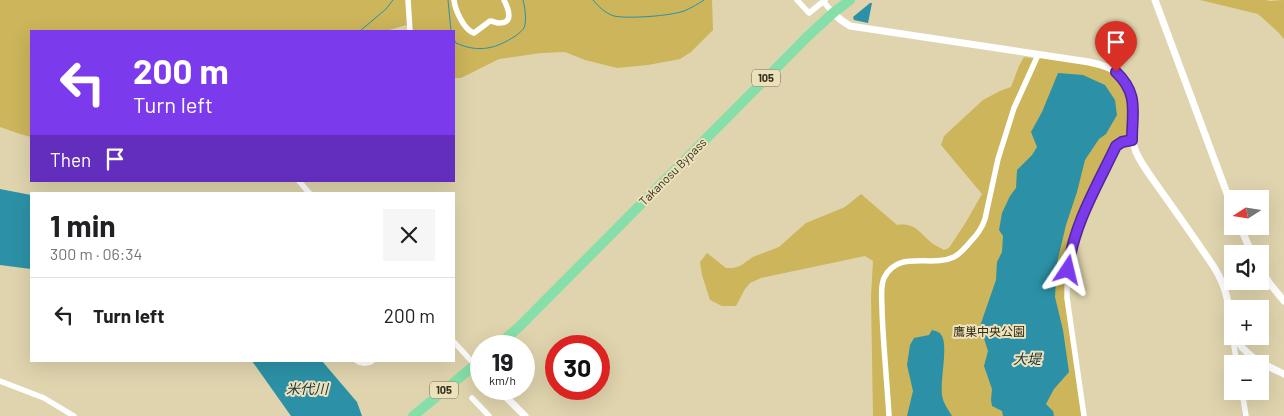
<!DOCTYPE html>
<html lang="en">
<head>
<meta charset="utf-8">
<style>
	:root { --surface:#fff; --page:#f6f6f6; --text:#202124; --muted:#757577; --line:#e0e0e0 }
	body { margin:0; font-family:Barlow,"Noto Sans JP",sans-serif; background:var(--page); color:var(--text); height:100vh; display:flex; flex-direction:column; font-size:19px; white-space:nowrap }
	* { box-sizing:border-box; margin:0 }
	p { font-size:16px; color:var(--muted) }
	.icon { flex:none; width:28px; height:28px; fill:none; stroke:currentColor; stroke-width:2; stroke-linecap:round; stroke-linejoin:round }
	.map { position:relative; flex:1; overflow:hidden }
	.panel { position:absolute; left:30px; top:192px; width:425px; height:170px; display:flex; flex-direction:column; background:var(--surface); border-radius:0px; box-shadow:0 5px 20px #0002 }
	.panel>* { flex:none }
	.banner { position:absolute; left:30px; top:30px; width:425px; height:152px; border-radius:0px; box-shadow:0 5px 20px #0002; background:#7c3aed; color:#fff; overflow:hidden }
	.needle { width:32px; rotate:258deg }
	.controls { position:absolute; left:1224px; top:190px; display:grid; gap:10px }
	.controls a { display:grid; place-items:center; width:45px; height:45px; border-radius:0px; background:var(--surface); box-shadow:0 5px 20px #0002; font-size:25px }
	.speed { position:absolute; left:470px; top:335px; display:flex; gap:10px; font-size:25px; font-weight:700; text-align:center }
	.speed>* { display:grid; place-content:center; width:65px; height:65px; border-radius:50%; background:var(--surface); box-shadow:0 5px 20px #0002; line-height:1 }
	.speed small { font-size:12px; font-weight:400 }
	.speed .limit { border:8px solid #d22; background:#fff; color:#111 }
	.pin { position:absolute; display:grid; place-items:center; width:42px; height:42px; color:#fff; margin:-51px -21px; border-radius:50% 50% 50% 0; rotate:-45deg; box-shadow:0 0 5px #0007 }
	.pin .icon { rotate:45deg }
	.me { position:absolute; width:55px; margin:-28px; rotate:10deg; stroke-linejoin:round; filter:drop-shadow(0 0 4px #0008) }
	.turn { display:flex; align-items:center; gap:18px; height:105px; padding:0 20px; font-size:22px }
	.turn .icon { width:65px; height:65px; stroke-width:2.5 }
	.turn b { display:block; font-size:35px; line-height:42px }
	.then { display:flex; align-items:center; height:48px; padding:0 20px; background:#0003; gap:10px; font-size:19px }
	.round { display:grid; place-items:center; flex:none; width:52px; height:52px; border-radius:0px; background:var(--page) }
	.head { display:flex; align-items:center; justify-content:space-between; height:85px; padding:0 20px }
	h1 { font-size:30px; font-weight:700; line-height:38px }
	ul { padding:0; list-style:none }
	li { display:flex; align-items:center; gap:15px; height:75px; padding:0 20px; border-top:1px solid var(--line) }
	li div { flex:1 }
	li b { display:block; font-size:19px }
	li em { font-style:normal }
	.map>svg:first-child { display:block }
	.green { fill:#ccb55a }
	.water { fill:#2c91a6 }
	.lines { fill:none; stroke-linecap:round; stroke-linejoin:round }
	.stream { stroke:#2c91a6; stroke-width:1 }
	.minor { stroke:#fff; stroke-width:5.5 }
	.tertiary { stroke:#fff; stroke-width:7 }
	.trunk { stroke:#86dfa8; stroke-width:10 }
	.route-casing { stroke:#51269a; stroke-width:12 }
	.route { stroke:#7c3aed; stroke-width:9 }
	.labels { text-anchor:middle; stroke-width:4; stroke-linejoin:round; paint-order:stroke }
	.shield { fill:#ece1ba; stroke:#6c664f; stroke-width:1 }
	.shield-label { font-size:11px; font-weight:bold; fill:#353121 }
	.street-label { font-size:12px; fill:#353121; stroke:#ece1ba }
	.park-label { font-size:12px; fill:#312b14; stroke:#ece1ba }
	.water-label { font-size:14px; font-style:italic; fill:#19363d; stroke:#ece1ba }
</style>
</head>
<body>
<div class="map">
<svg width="1284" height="416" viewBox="0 0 1284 416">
	<rect width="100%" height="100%" fill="#dfd4ad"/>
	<!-- green -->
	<path class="green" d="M0,0H712L713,30L691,52L680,59L648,65L617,68L585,60L565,52L541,53L499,59L461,78H454V31H409L406,25L386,31H31V137L17,133L0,127Z
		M1200,0H1265L1270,1L1284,0V39L1278,32L1258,14Z
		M1038,55L1108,67L1130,91L1132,140L1116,146L1075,237L1067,283L1084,416H873L871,297L873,261L865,256L761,278L750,283L745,289L736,306H722L710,300L702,275L700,262L707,253L726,268H733L740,266L753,257L779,247L806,223L845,207L861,194L897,225C916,222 920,234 933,244C936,246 941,248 944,250L949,248L966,222L982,194L941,145L944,136L983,100L1000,91L1011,87L1019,66L1024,57L1036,59Z"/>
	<!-- water -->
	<path class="water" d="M870,3H872L868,23L854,20L853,17Z
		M1058,73L1083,75L1105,85L1115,100L1117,115L1106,134L1099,139L1085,160L1077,192L1066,225L1057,263L1055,297L1063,330L1069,372L1054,389L1046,404L1053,411L1054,416H1003L1002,411L992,406L991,400L992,389L984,366L988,351L980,326L996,280L997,262L1002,252L1003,236L999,230L1002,213L1010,196L1016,188L1017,170L1032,155L1037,147L1031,132L1042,112Z
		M0,189L31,195V269L0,265Z
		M932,330C936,331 940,332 942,336C948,347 940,380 942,395C943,403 948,409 952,416H907L913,391L907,365L910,345L914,338L929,335Z
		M252,361H322L357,402L362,416H291Z"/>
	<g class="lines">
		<!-- stream -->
		<path class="stream" d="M448,0L451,31
			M593,0C599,7 605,13 614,16C628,19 670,16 684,11C691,8 698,4 704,0
			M360,31L386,9L393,0
			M454,39L456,43C476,52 493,50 512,38C516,36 521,32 524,28C527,21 525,7 523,0"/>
		<!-- minor -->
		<path class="minor" d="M408,0L410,31
			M454,0C455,10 464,30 474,33L490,21C493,21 496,23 498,23C515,24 508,8 504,0
			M797,0L809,13L825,0
			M823,1L833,13
			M299,181L310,194
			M1232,334L1237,364
			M454,342L475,365
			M357,361C361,364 368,364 372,361
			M0,381L44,398L74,416
			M1242,391L1246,416
			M472,398L489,416
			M889,416C887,380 883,344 882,309C882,299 880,287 884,278C898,249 931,268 954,257C960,254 966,247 971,241C977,235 982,228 985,219L998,159L1014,108L1038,55
			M1084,416L1067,298C1067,284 1067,270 1070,256C1078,217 1099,182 1116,146L1122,142L1132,140"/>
		<!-- tertiary -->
		<path class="tertiary" d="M1155,0L1232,207
			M833,13L841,20L850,26L1089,62C1103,65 1117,69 1125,81C1140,103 1126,129 1136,152C1142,166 1153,179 1161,191C1179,216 1197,242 1214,267C1228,290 1229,305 1231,331L1232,334
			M1240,226L1252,254
			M1260,268L1270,284L1284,301
			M1234,336C1246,357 1263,364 1284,374
			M475,365L481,371
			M498,389L525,416"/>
		<!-- trunk -->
		<path class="trunk" d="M497,346L519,327L807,37L833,13L850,0
			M413,416L481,360"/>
	</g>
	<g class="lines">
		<!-- route casing -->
		<g class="route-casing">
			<path id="route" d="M1068,270C1073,225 1097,186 1116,146L1122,142L1132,140C1132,111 1139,94 1116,72"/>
		</g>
		<!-- route -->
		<use href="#route" class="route"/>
	</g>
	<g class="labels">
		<!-- shield labels -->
		<g class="shield">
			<rect x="752" y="69.5" width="28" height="17" rx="4"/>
			<rect x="430" y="381.5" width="28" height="17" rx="4"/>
		</g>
		<g class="shield-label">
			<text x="766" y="82">105</text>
			<text x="444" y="394">105</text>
		</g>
		<!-- street labels -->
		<g class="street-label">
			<text transform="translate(673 172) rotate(-45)" y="4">Takanosu Bypass</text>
		</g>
		<!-- park labels -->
		<g class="park-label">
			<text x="989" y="336">鷹巣中央公園</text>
		</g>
		<!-- water labels -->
		<g class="water-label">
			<text x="1027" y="364">大堤</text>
			<text x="307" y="394">米代川</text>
		</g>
	</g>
</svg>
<div class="controls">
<a><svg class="needle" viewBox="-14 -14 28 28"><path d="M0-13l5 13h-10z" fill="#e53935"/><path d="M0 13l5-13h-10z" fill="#757577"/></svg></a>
<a><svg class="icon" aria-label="sound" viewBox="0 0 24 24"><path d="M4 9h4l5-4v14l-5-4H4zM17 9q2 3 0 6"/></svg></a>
<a>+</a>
<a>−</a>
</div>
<div class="speed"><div>19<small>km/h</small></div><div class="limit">30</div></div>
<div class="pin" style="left:1116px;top:72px;background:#d93025"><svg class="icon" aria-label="arrive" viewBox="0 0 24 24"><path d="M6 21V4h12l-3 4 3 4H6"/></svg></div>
<svg class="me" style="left:1068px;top:270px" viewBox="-20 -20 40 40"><path d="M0-17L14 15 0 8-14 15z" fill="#7c3aed" stroke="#fff" stroke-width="4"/></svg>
<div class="banner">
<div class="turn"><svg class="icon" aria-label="left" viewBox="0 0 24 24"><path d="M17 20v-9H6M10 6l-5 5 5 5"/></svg><div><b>200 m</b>Turn left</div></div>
<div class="then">Then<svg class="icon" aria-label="arrive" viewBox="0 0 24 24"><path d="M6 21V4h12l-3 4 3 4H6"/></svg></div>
</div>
<section class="panel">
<div class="head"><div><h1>1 min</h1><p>300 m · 06:34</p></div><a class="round"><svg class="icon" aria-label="close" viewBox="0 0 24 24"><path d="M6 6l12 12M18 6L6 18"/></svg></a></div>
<ul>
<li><svg class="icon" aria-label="left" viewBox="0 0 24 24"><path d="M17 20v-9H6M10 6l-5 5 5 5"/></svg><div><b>Turn left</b></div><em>200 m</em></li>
</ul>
</section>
</div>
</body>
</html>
